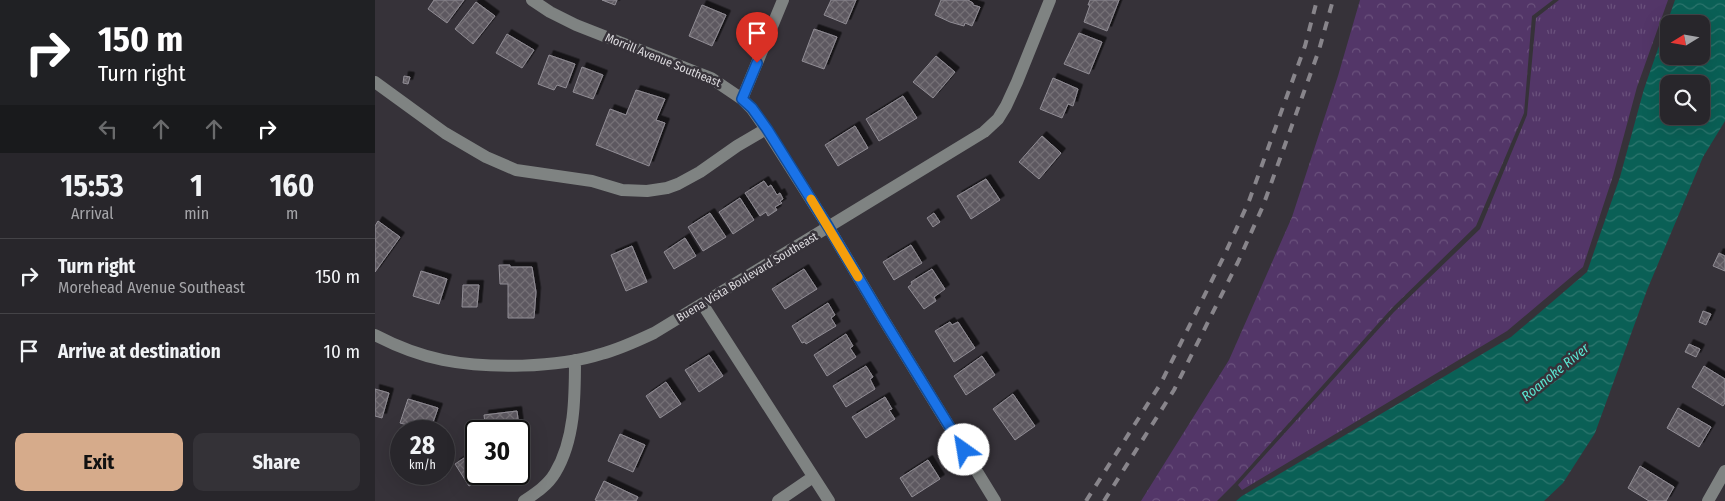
<!DOCTYPE html>
<html lang="en">
<head>
<meta charset="utf-8">
<style>
	:root { --surface:#28262b; --page:#343237; --text:#f1f3f6; --muted:#a5a5a9; --line:#444347; --accent:#d6ab8b }
	body { margin:0; font-family:"Fira Sans Condensed",sans-serif; background:var(--page); color:var(--text); height:100vh; display:flex; flex-direction:column; font-size:19px; white-space:nowrap }
	* { box-sizing:border-box; margin:0 }
	p { font-size:16px; color:var(--muted) }
	.icon { flex:none; width:28px; height:28px; fill:none; stroke:currentColor; stroke-width:2; stroke-linecap:round; stroke-linejoin:round }
	.map { position:relative; flex:1; overflow:hidden }
	.drawer { display:flex; flex-direction:column; background:var(--surface); width:375px }
	.drawer>* { flex:none }
	.banner { background:#202124; color:#fff; overflow:hidden }
	.needle { width:32px; rotate:259deg }
	.buttons { position:absolute; left:1285px; top:15px; display:grid; gap:10px }
	.buttons a { display:grid; place-items:center; width:50px; height:50px; border-radius:10px; background:var(--surface); box-shadow:0 5px 20px #0002,0 0 0 1px var(--line); font-size:25px }
	.speed { position:absolute; left:15px; top:420px; display:flex; gap:10px; font-size:25px; font-weight:700; text-align:center }
	.speed>* { display:grid; place-content:center; width:65px; height:65px; border-radius:50%; background:var(--surface); box-shadow:0 5px 20px #0002,0 0 0 1px var(--line); line-height:1 }
	.speed small { font-size:12px; font-weight:400 }
	.speed .limit { border:2px solid #111; border-radius:8px; background:#fff; color:#111 }
	.pin { position:absolute; display:grid; place-items:center; width:42px; height:42px; color:#fff; margin:-51px -21px; border-radius:50% 50% 50% 0; rotate:-45deg; box-shadow:0 0 5px #0007 }
	.pin .icon { rotate:45deg }
	.me { position:absolute; width:55px; margin:-28px; rotate:328deg; stroke-linejoin:round; filter:drop-shadow(0 0 4px #0008) }
	.turn { display:flex; align-items:center; gap:18px; height:105px; padding:0 15px; font-size:22px }
	.turn .icon { width:65px; height:65px; stroke-width:2.5 }
	.turn b { display:block; font-size:35px; line-height:42px }
	.lanes { display:flex; align-items:center; height:48px; padding:0 15px; background:#0003; justify-content:center; gap:25px; direction:ltr }
	.lanes .off { opacity:.35 }
	.eta { display:flex; justify-content:space-evenly; align-items:center; height:85px; text-align:center }
	.eta b { font-size:30px; font-weight:700; line-height:35px }
	.primary-button { display:flex; gap:10px; margin-top:auto; padding:10px 15px }
	.primary-button a { flex:1; height:58px; border-radius:10px; background:var(--accent); color:#111; font-size:20px; font-weight:700; line-height:58px; text-align:center }
	.primary-button a+a { background:var(--page); color:var(--text) }
	ul { padding:0; list-style:none }
	li { display:flex; align-items:center; gap:15px; height:75px; padding:0 15px; border-top:1px solid var(--line) }
	li div { flex:1 }
	li b { display:block; font-size:19px }
	li em { font-style:normal }
	main { display:flex; flex:1; min-height:0 }
	.map>svg:first-child { display:block }
	.grass { fill:url(#grass-tufts) }
	.forest { fill:url(#forest-crowns) }
	.water { fill:url(#water-waves); fill-rule:evenodd }
	.building { fill:url(#building-cross-hatch); stroke:#918d95; filter:url(#shadow) }
	.lines { fill:none; stroke-linecap:round; stroke-linejoin:round }
	.minor { stroke:#7f8382; stroke-width:12 }
	.rail { stroke:#88858b; stroke-width:4; stroke-dasharray:9 9; stroke-linecap:butt }
	.route-casing { stroke:#114b97; stroke-width:12 }
	.route { stroke:#1a73e8; stroke-width:9 }
	.slow { stroke:#f59e0b; stroke-width:9 }
	.labels { text-anchor:middle; stroke-width:5; stroke-linejoin:round; paint-order:stroke }
	.street-label { font-size:12px; fill:#dddbdf; stroke:#363239 }
	.water-label { font-size:14px; font-style:italic; fill:#5ae8d3; stroke:#363239 }
</style>
</head>
<body>
<main>
<section class="drawer">
<div class="banner">
<div class="turn"><svg class="icon" aria-label="right" viewBox="0 0 24 24"><path d="M7 20v-9h11M14 6l5 5-5 5"/></svg><div><b>150 m</b>Turn right</div></div>
<div class="lanes"><svg class="icon off" aria-label="left" viewBox="0 0 24 24"><path d="M17 20v-9H6M10 6l-5 5 5 5"/></svg><svg class="icon off" aria-label="ahead" viewBox="0 0 24 24"><path d="M12 20V5M6 11l6-6 6 6"/></svg><svg class="icon off" aria-label="ahead" viewBox="0 0 24 24"><path d="M12 20V5M6 11l6-6 6 6"/></svg><svg class="icon" aria-label="right" viewBox="0 0 24 24"><path d="M7 20v-9h11M14 6l5 5-5 5"/></svg></div>
</div>
<div class="eta">
<div><b>15:53</b><p>Arrival</p></div>
<div><b>1</b><p>min</p></div>
<div><b>160</b><p>m</p></div>
</div>
<ul>
<li><svg class="icon" aria-label="right" viewBox="0 0 24 24"><path d="M7 20v-9h11M14 6l5 5-5 5"/></svg><div><b>Turn right</b><p>Morehead Avenue Southeast</p></div><em>150 m</em></li>
<li><svg class="icon" aria-label="arrive" viewBox="0 0 24 24"><path d="M6 21V4h12l-3 4 3 4H6"/></svg><div><b>Arrive at destination</b></div><em>10 m</em></li>
</ul>
<div class="primary-button"><a>Exit</a><a>Share</a></div>
</section>
<div class="map">
<svg width="1350" height="501" viewBox="0 0 1350 501">
	<defs>
		<pattern id="grass-tufts" width="24" height="20" patternUnits="userSpaceOnUse" patternTransform="scale(1.25)"><rect width="24" height="20" fill="#533668"/><path d="M3 7l-1-3M5 7V3M7 7l1-3M15 17l-1-3M17 17v-4M19 17l1-3" fill="none" stroke="#6b527d"/></pattern>
		<pattern id="forest-crowns" width="20" height="18" patternUnits="userSpaceOnUse" patternTransform="scale(1.25)"><rect width="20" height="18" fill="#533668"/><path d="M2 6a3 3 0 1 1 6 0M12 15a3 3 0 1 1 6 0" fill="none" stroke="#6b527d"/></pattern>
		<pattern id="water-waves" width="16" height="10" patternUnits="userSpaceOnUse" patternTransform="scale(1.25)"><rect width="16" height="10" fill="#0a6056"/><path d="M0 5q4-4 8 0t8 0" fill="none" stroke="#2d766e"/></pattern>
		<pattern id="building-cross-hatch" width="8" height="8" patternUnits="userSpaceOnUse" patternTransform="scale(1.25)"><rect width="8" height="8" fill="#5d5960"/><path d="M0 0l8 8M0 8l8-8" fill="none" stroke="#747076"/></pattern>
		<filter id="shadow"><feDropShadow dx="4.5" dy="-4.5" stdDeviation="0" flood-color="#0009"/></filter>
	</defs>
	<rect width="100%" height="100%" fill="#363239"/>
	<!-- grass -->
	<path class="grass" d="M1184,0H1293L1262,87L1238,176L1208,267L1132,331L867,490L863,485L1019,312L1105,229L1152,115L1161,18Z"/>
	<!-- forest -->
	<path class="forest" d="M985,0H1178L1157,16L1149,113L1101,226L1017,308L860,483L842,501H766L854,360L917,217L963,76Z"/>
	<!-- water -->
	<path class="water" d="M1300,0H1350V121L1328,157L1272,290L1220,433L1188,483L1169,501H861L867,496L1136,337L1212,272L1245,177L1269,89ZM1294,24H1326V56H1294ZM1294,84H1326V116H1294Z"/>
	<!-- building -->
	<path class="building" d="M59,0H89L72,23L53,9Z
		M227,0H242L240,5Z
		M456,0H481L471,24L449,15Z
		M566,0H593L598,3V5L605,7L597,26L590,23L589,26L575,22L560,15Z
		M715,0H744L732,31L709,22L715,5H713Z
		M101,2L120,16L98,44L80,29Z
		M327,5L351,15L337,46L314,36Z
		M439,29L462,37L449,69L427,61Z
		M704,33L727,42L714,74L689,64Z
		M132,34L159,50L147,68L121,53Z
		M174,55L200,64L191,88L182,85L179,90L163,84Z
		M561,56L580,72L558,98L538,82Z
		M207,67L228,75L218,99L198,92Z
		M29,76L35,77L33,84L28,83Z
		M678,78L703,89L698,106L693,104L687,118L665,109Z
		M261,90L290,99L281,120L290,123L274,166L221,145L235,109L251,115Z
		M528,96L542,118L504,141L491,119Z
		M480,126L493,148L463,166L450,145Z
		M667,136L686,153L664,179L644,162Z
		M611,179L625,200L596,219L582,196Z
		M389,181L393,187L396,185L402,195L405,193L408,199L405,201L407,203L400,207L402,210L393,216L391,212L385,216L370,193Z
		M365,198L379,220L358,234L344,212Z
		M335,213L351,237L328,251L313,227Z
		M559,213L565,222L558,227L552,218Z
		M3,221L25,237L0,272V226Z
		M310,238L321,256L299,269L289,252Z
		M536,245L547,263L519,280L508,262Z
		M257,246L272,282L251,291L236,255Z
		M1344,253L1350,256V271L1338,266Z
		M124,265H135V267H157L161,292L159,318H133V284H125Z
		M429,269L442,289L410,309L397,289Z
		M557,269L570,289L559,297L561,301L549,309L533,287L537,284L536,282Z
		M46,271L72,279L64,304L38,296Z
		M88,285H104L102,307H87Z
		M453,303L460,315L456,318L461,326L431,344L430,342L427,343L417,326Z
		M1328,311L1336,314L1331,325L1324,322Z
		M575,322L577,325L583,322L600,348L579,362L560,331Z
		M471,334L478,346L475,348L481,357L452,376L439,355Z
		M1314,344L1325,349L1321,357L1310,352Z
		M334,355L348,376L324,392L310,370Z
		M607,356L620,375L591,395L579,376Z
		M491,366L498,377L495,379L500,389L471,407L458,386Z
		M1329,366L1350,379V403L1348,406L1317,387Z
		M291,382L306,404L285,418L271,396Z
		M0,389L14,393L7,418L0,416Z
		M638,394L660,426L640,440L618,409Z
		M510,397L517,409L514,410L520,419L491,438L477,417Z
		M33,399L63,408L55,431L25,423Z
		M1303,408L1336,427L1324,447L1292,428Z
		M142,411L145,435H144V431H111L109,415Z
		M245,434L270,445L258,472L233,461Z
		M101,450V474H114L94,486L80,464Z
		M553,460L565,479L537,497L525,478Z
		M1265,466L1299,487L1291,501H1274L1253,488Z
		M229,481L263,497L261,501H223L220,500Z"/>
	<g class="lines">
		<!-- minor -->
		<path class="minor" d="M157,0L175,12L201,25L336,78L367,99L377,109L391,129L454,228L507,317L620,501
			M0,82L70,133L111,157L141,170L217,181L247,190L272,191L292,188L303,184L325,172L362,146L391,129
			M367,99L408,0
			M328,305L454,501
			M0,335C21,346 44,355 68,360C113,369 182,368 226,354C245,349 262,341 279,333L609,132L623,119L631,106L642,82L675,0
			M149,501C161,493 173,485 180,473C200,440 200,397 200,360
			M403,501L438,477
			M1333,501L1350,471"/>
		<!-- rail -->
		<path class="rail" d="M711,501L786,383L849,256L874,201L930,46L942,0
			M729,501L799,390L863,262L888,206L944,50L958,0"/>
	</g>
	<g class="lines">
		<!-- route casing -->
		<g class="route-casing">
			<path id="route" d="M382,63L367,99L377,108L392,129L454,228L507,317L589,450"/>
		</g>
		<!-- route -->
		<use href="#route" class="route"/>
		<!-- slow -->
		<path class="slow" d="M436,199L483,277"/>
	</g>
	<g class="labels">
		<!-- street labels -->
		<g class="street-label">
			<text transform="translate(288 60) rotate(22)" y="4">Morrill Avenue Southeast</text>
			<text transform="translate(372 277) rotate(-31)" y="4">Buena Vista Boulevard Southeast</text>
		</g>
		<!-- water labels -->
		<g class="water-label">
			<text transform="translate(1180 372) rotate(-39)" y="5">Roanoke River</text>
		</g>
	</g>
</svg>
<div class="buttons">
<a><svg class="needle" viewBox="-14 -14 28 28"><path d="M0-13l5 13h-10z" fill="#e53935"/><path d="M0 13l5-13h-10z" fill="#a5a5a9"/></svg></a>
<a><svg class="icon" aria-label="search" viewBox="0 0 24 24"><circle cx="10" cy="10" r="6"/><path d="M15 15l6 6"/></svg></a>
</div>
<div class="speed"><div>28<small>km/h</small></div><div class="limit">30</div></div>
<div class="pin" style="left:382px;top:63px;background:#d93025"><svg class="icon" aria-label="arrive" viewBox="0 0 24 24"><path d="M6 21V4h12l-3 4 3 4H6"/></svg></div>
<svg class="me" style="left:589px;top:450px" viewBox="-20 -20 40 40"><circle r="19" fill="#fff"/><path d="M0-13L10 11 0 6-10 11z" fill="#1a73e8"/></svg>
</div>
</main>
</body>
</html>
